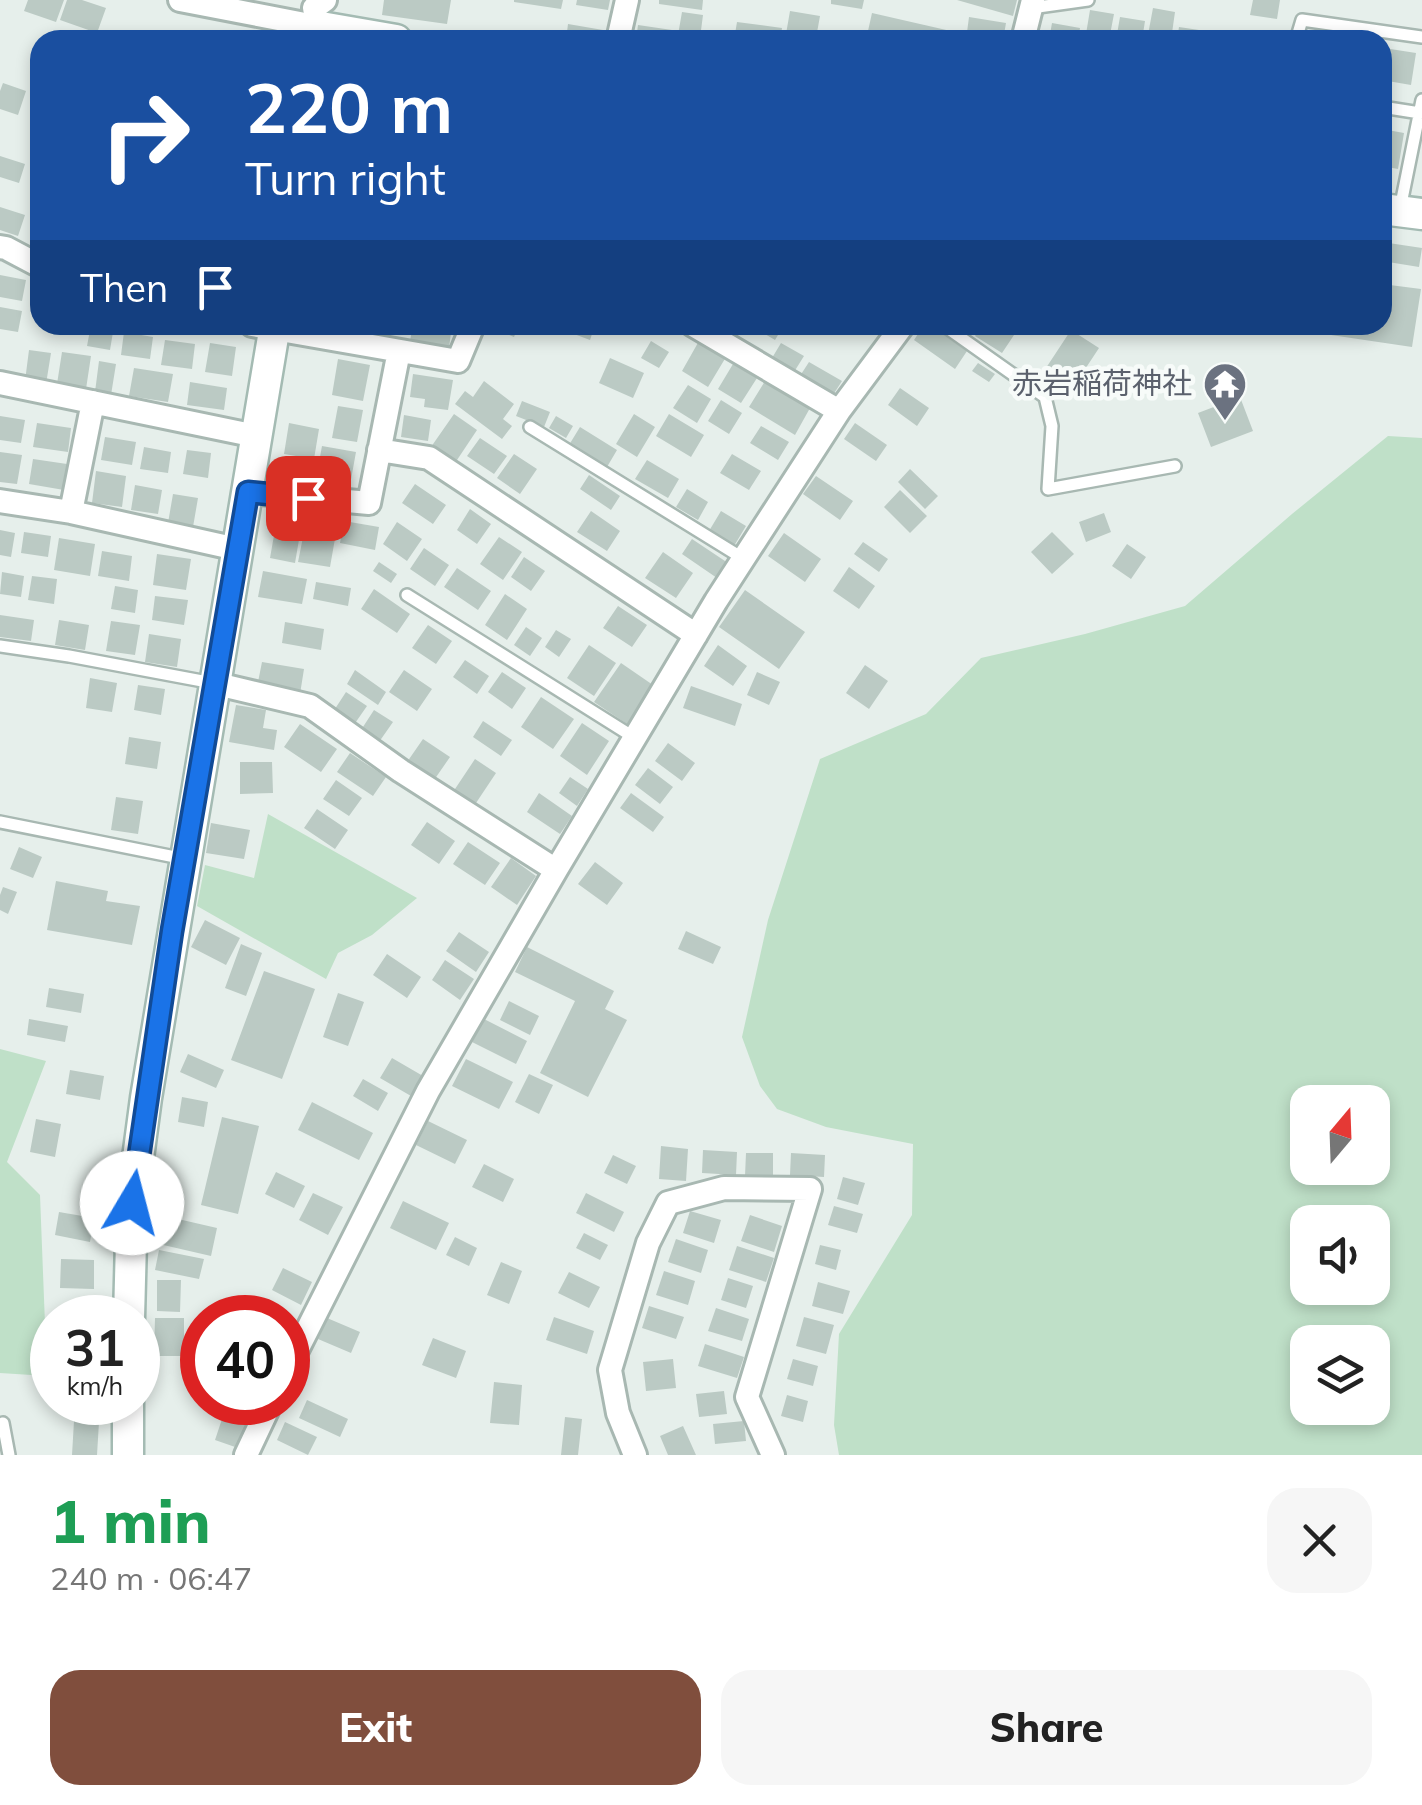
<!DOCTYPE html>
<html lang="en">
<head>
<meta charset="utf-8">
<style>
	:root { --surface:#fff; --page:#f6f6f6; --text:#222; --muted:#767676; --accent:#804e3d }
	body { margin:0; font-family:Mulish,"Noto Sans JP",sans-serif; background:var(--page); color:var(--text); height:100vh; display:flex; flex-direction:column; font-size:38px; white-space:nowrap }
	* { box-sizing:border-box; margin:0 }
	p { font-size:32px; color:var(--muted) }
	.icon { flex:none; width:55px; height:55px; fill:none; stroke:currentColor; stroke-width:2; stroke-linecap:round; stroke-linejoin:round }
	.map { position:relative; height:1455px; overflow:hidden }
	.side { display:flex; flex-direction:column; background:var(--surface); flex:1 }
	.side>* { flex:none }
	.guide { position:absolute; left:30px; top:30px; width:1362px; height:305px; border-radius:30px; box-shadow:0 5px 15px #0003; background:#1a4fa0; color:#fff; overflow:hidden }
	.needle { width:65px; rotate:19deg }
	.fabs { position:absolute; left:1290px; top:1085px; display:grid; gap:20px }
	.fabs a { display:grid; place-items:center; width:100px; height:100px; border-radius:20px; background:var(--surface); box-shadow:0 5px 15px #0003; font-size:50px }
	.speed { position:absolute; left:30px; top:1295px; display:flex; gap:20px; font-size:50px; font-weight:700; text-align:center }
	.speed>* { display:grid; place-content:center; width:130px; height:130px; border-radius:50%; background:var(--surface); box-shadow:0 5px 15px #0003; line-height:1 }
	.speed small { font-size:25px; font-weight:400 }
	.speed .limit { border:15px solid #d22; background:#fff; color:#111 }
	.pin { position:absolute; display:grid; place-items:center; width:85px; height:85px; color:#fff; margin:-42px; border-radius:20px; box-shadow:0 5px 15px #0006 }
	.me { position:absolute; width:110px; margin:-55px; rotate:8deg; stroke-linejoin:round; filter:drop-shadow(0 0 8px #0008) }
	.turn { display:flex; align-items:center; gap:35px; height:210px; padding:0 50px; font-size:45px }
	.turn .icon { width:130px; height:130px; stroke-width:2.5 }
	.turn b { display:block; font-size:70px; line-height:85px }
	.then { display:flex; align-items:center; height:95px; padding:0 50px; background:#0003; gap:20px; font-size:38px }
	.round { display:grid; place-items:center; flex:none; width:105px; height:105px; border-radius:30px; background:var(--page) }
	.head { display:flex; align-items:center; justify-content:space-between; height:170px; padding:0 50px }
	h1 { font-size:60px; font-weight:800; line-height:75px; color:#1e9e55 }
	.action { display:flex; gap:20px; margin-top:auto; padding:20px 50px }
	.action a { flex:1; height:115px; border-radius:30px; background:var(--accent); color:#fff; font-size:40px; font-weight:800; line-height:115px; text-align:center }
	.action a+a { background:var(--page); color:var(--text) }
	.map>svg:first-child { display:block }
	.green { fill:#bfe0c8; fill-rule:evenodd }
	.building { fill:#bbcac4 }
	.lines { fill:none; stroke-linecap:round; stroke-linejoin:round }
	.lane-casing { stroke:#a8b8b2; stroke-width:16 }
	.street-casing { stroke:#a8b8b2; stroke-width:28 }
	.secondary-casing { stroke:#a4bbb3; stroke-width:35 }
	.lane { stroke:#fff; stroke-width:11 }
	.street { stroke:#fff; stroke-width:22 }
	.secondary { stroke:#fff; stroke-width:30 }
	.route-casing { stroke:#114b97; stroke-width:25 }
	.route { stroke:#1a73e8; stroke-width:18 }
	.labels { text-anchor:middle; stroke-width:9; stroke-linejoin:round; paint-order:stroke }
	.worship-label { font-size:30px; fill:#5b616d; stroke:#f7fbf9; text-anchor:end }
</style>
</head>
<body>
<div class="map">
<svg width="1422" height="1455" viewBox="0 0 1422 1455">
	<rect width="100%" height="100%" fill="#e6efeb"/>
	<!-- green -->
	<path class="green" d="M1388,436L1422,438V1455H839L834,1425L839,1334L912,1215L913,1144L826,1127L777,1109L760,1086L742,1037L768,920L820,759L926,714L981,658L1085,634L1185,606L1292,514ZM1308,1102H1372V1168H1308ZM1308,1222H1372V1288H1308ZM1308,1342H1372V1408H1308Z
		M268,814L417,898L372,935L338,953L326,979L197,906L205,865L254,878Z
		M0,1049L46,1061L7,1162L40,1195L47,1376L0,1373Z"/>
	<!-- building -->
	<path class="building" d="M28,0H64L56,22L24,11Z
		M67,0H82L106,8L97,33L60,20Z
		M384,0H451L447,24L382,15Z
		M514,0H563L561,9L514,2Z
		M577,0H610L608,10L576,5Z
		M659,0H703L702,10L659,4Z
		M831,0H864L862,9L831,4Z
		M957,0H1017L1013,16Z
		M1253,0H1280L1277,19L1250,15Z
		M1153,8L1175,12L1171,40H1147Z
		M1090,10L1114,14L1109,40H1085Z
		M790,11L820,16L816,38L786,34Z
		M682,12L703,15L700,38L678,35Z
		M872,13L955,32L953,40H866Z
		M969,17L1006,23L1003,40H966Z
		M1120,17L1145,21L1142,40H1116Z
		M737,22L782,28L780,40H734Z
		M1052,23L1080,28L1078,40H1049Z
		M568,24L603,30L601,40H566Z
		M638,25L672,30L671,40H636Z
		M1179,27L1199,30L1198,40H1177Z
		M1384,48L1416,53L1411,85L1382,80Z
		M3,83L26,91L18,115L0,109V91Z
		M1382,129L1404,133L1398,169L1382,166Z
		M0,156L25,164L19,183L0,177Z
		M38,193L40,194V247L30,246Z
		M0,207L25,215L18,236L0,230Z
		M1382,242L1422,248L1419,267L1382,261Z
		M0,275L26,280L22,301L0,297Z
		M1382,284L1421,289L1412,347L1277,327V325H1382Z
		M0,307L22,311L18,332L0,329Z
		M91,325L114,326L110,350L87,346Z
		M413,325H452L449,348L410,341Z
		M493,325H519L514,337L492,328Z
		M550,325H595L590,340Z
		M750,325H784L775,340Z
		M924,325H929L967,351L955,369L914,340Z
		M982,325H989L995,329L999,325L1014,335L1002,353L975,336Z
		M1071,330L1099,348L1072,389L1044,371Z
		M124,332L153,337L150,359L121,355Z
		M165,340L195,344L192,369L161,365Z
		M651,341L669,352L659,368L641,358Z
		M699,341L726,357L708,387L682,371Z
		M210,343L236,347L232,376L205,372Z
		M781,343L804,356L794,372L772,358Z
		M29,350L51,353L46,384L25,381Z
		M62,352L91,356L86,389L57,384Z
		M610,358L644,373L633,398L599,383Z
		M338,359L370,365L363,401L332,395Z
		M99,361L116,364L111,395L95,392Z
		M809,362L842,381L831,398L798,379Z
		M978,363L995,374L989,382L972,371Z
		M733,364L757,378L741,403L718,389Z
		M134,368L173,374L168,402L129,396Z
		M413,374L453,380L448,410L424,407L425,399L410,397Z
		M484,381L514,404L503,419L512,426L502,439L455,404L465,391L473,397Z
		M765,381L810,408L795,435L749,407Z
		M190,382L227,388L224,410L187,405Z
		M688,385L711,399L697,423L673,408Z
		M900,388L929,408L917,426L888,405Z
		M1240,397L1253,431L1211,447L1198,413Z
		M721,400L742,413L729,434L708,421Z
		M522,401L550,412L544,427L516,416Z
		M338,406L363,410L357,442L332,438Z
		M454,414L477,430L455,463L431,447Z
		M634,414L655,427L637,457L616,444Z
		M669,414L704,435L691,457L656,436Z
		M404,415L431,420L428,441L401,437Z
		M0,416L25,420L21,443L0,440Z
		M556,416L573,426L566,438L549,428Z
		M37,423L71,428L68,452L33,447Z
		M289,423L319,429L314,459L284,454Z
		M855,423L887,445L876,461L844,439Z
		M761,426L789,442L778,460L750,443Z
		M580,427L617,450L607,467L569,445Z
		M105,437L136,442L132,465L101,460Z
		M480,438L507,456L494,474L467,456Z
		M322,446L356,452L350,485L316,479Z
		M144,447L171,452L168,473L140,469Z
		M187,450L211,453L208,478L183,474Z
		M0,452L22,455L17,484L0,482Z
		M514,454L537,469L520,494L497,478Z
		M732,454L761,471L749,490L720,473Z
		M33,459L67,464L64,490L29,484Z
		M647,460L679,479L668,498L635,479Z
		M910,469L938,496L925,509L898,482Z
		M96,471L126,476L122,507L92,503Z
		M589,475L620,496L611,510L580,489Z
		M816,476L853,501L840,520L803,494Z
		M415,484L446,505L433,524L402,503Z
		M135,485L162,490L158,514L131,510Z
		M687,489L708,502L698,520L676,507Z
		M900,490L927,516L910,533L884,507Z
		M173,494L198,498L193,527L168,523Z
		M470,509L491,524L477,544L457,530Z
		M591,511L620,531L607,551L577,532Z
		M721,511L746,526L734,546L709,531Z
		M1104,513L1111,532L1086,542L1079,522Z
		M344,521L379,527L375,550L340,543Z
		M397,522L422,539L407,561L383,544Z
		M276,524L301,528L295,563L270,558Z
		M305,527L336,533L330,567L298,562Z
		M0,530L15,533L11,557L0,555Z
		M24,532L51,536L48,557L21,553Z
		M1052,532L1074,554L1052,574L1031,552Z
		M784,533L821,559L805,582L768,556Z
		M499,537L522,552L503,580L480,564Z
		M59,538L95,544L90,576L54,570Z
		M692,539L728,563L717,578L682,554Z
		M863,542L888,559L879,572L854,554Z
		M1127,544L1146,557L1131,579L1112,566Z
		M424,548L449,565L435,586L410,569Z
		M102,551L132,556L129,581L98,576Z
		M663,552L693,573L676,598L645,578Z
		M157,554L191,559L186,590L153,585Z
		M524,557L545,571L531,591L511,577Z
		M379,562L397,574L391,583L373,571Z
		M849,567L875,586L859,609L833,591Z
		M457,568L491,591L478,610L444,587Z
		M263,571L307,579L302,604L258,597Z
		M2,572L24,576L21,597L0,594Z
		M32,576L57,579L54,604L28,600Z
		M316,582L351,588L348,606L313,599Z
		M115,586L138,590L135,613L111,609Z
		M374,589L410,614L397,633L361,609Z
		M745,590L805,632L779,669L719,627Z
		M505,594L527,609L507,640L485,625Z
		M155,596L188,600L184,625L152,620Z
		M618,606L647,625L632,647L603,628Z
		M0,615L34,620L31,641L0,637Z
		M59,620L89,625L85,650L55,645Z
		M111,621L140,625L135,655L106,651Z
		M285,622L324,629L321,650L282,643Z
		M428,625L452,641L436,664L412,648Z
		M526,627L542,638L530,656L514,645Z
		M556,630L571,639L559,657L545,647Z
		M149,634L181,639L177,667L145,662Z
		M589,645L616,663L594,696L567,678Z
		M718,645L747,666L733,686L704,666Z
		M465,660L489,676L477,694L453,677Z
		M262,662L304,669L300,694L257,687Z
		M621,663L653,685L627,724L594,702Z
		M865,665L888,681L869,709L846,693Z
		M355,670L386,692L378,705L347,684Z
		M404,670L432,689L417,711L389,692Z
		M502,672L526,688L512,709L488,692Z
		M757,672L780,682L769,705L747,695Z
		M90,678L117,683L112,712L86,708Z
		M138,685L165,689L161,715L134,710Z
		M691,686L742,704L735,726L683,708Z
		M346,692L367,706L351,729L331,715Z
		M541,697L574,719L553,749L521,727Z
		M236,705L266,710L263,728L277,730L274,750L229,742Z
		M374,710L393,722L379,742L361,730Z
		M483,721L512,740L501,756L473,737Z
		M582,723L609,741L587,775L560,756Z
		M300,724L337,749L321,772L284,747Z
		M129,737L161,742L157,769L125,764Z
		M423,739L450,757L432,783L405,765Z
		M668,743L695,763L682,781L655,761Z
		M350,753L386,777L373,796L337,772Z
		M475,759L496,773L474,806L453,792Z
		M240,762H272L273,793L240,794Z
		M648,768L673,787L660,804L635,785Z
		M570,777L588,789L577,806L559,793Z
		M336,780L362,798L349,816L323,799Z
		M539,793L572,816L560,834L527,812Z
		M631,793L664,817L653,832L620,808Z
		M116,797L143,801L138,834L111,830Z
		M317,809L348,830L335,849L304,828Z
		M427,822L455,841L439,864L411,845Z
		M211,823L250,830L244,859L206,853Z
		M468,842L500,863L485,885L453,864Z
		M19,847L42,857L33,878L10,869Z
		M511,858L536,876L517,905L491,887Z
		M595,862L623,883L607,905L578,884Z
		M56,881L108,891L106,901L140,906L132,945L47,930Z
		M3,887L17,892L8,914L0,910V895Z
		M205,920L240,938L226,965L191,947Z
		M686,931L721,947L713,964L678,949Z
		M459,932L489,952L476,972L446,951Z
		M241,944L262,953L246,996L225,988Z
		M527,947L614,991L605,1009L627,1020L588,1097L540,1073L575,1001L515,972Z
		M387,954L421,977L407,998L373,975Z
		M445,960L474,979L460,1000L432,980Z
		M264,971L315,989L282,1079L231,1060Z
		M49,988L84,994L81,1013L46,1007Z
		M338,993L364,1002L348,1046L323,1037Z
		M509,1001L539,1016L530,1035L500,1020Z
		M29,1019L68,1026L65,1042L27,1035Z
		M484,1019L527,1041L516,1064L472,1042Z
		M188,1054L224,1070L216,1088L180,1072Z
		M392,1058L423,1076L411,1096L380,1078Z
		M466,1059L513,1082L499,1109L452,1086Z
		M70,1070L104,1076L100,1100L66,1094Z
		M529,1074L553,1085L539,1114L515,1102Z
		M363,1079L388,1093L378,1111L353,1096Z
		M182,1097L208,1102L204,1127L178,1122Z
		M312,1102L373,1133L359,1160L298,1130Z
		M222,1117L259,1126L238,1214L201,1205Z
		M36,1119L61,1124L55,1157L30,1152Z
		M428,1121L467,1140L455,1164L416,1145Z
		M661,1146L688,1149L686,1181L659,1179Z
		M703,1150L737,1152L736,1175L702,1173Z
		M746,1153H773V1176H745Z
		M791,1153L825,1155L824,1177L790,1175Z
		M613,1155L636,1166L627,1184L604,1173Z
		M484,1164L514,1179L503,1202L472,1187Z
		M276,1172L305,1186L294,1208L265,1194Z
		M843,1177L865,1183L858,1205L837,1199Z
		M313,1193L343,1207L328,1235L299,1220Z
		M586,1193L624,1212L614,1232L576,1213Z
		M403,1201L449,1223L436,1250L390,1228Z
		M834,1206L863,1214L857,1233L828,1225Z
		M690,1211L721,1220L714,1243L683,1233Z
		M59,1212L94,1218L90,1242L55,1235Z
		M750,1215L782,1226L774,1252L741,1241Z
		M165,1216L217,1228L211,1256L159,1244Z
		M584,1233L608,1245L600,1260L576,1248Z
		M455,1237L477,1248L469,1266L446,1255Z
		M676,1239L708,1250L701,1273L668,1262Z
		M820,1245L841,1250L836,1270L815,1264Z
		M737,1246L774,1258L766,1282L729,1270Z
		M159,1250L204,1259L199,1279L155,1270Z
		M61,1259L94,1260V1289L60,1288Z
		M501,1262L522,1271L509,1304L487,1295Z
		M283,1268L312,1282L301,1305L272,1290Z
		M664,1271L695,1281L688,1305L656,1295Z
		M569,1272L600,1287L589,1308L558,1293Z
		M728,1278L753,1286L746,1308L721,1300Z
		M157,1280H181L180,1312L157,1311Z
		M818,1282L850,1291L843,1314L812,1306Z
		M649,1306L684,1317L676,1339L642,1328Z
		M716,1308L749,1319L742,1341L708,1331Z
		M554,1317L594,1331L587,1354L546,1340Z
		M804,1317L834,1325L826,1354L796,1346Z
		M155,1318H184V1356H154Z
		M327,1318L360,1332L351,1353L318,1339Z
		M433,1338L466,1351L456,1378L422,1365Z
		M705,1344L744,1357L737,1378L698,1366Z
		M673,1359L676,1388L646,1391L643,1362Z
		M793,1359L818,1366L813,1386L787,1379Z
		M494,1382L522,1385L519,1425L490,1423Z
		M724,1391L727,1414L699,1417L696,1394Z
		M787,1395L808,1401L803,1422L781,1416Z
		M307,1400L348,1419L340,1437L299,1418Z
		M203,1402H253L246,1420Z
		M223,1416L247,1425L238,1448L215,1440Z
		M565,1417L582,1419L578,1455H561Z
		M74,1421L99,1422L97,1455H72Z
		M744,1421L746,1441L715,1444L713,1424Z
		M285,1422L317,1437L308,1455L277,1440Z
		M683,1426L696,1455H668L660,1436Z"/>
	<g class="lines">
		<!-- lane casing -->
		<g class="lane-casing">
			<path id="lane" d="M1031,8L1088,0
				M1296,40L1302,20L1422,37
				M1382,107L1420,113
				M1400,209L1422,100
				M943,325L1045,397L1052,426L1048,489L1175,466
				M530,427L744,559
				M407,595L635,738
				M0,646L69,656L213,683
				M0,822L185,859
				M3,1423L9,1455"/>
		</g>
		<!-- street casing -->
		<g class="street-casing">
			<path id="street" d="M180,0L315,26
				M314,8L325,0
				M618,40L627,0
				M1023,40L1033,0
				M0,247L6,248L40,266
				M252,325L458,361L473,325
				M693,325L839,411
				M0,383L256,436
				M379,450L429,458L696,635
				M248,492L369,503L399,351
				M0,501L71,512L237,549
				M71,512L93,402
				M213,683L310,706L401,771L556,870
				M288,1368L428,1091L556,870L716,601L839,411L903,325
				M246,1455L271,1402
				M635,1455L618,1413L610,1370L648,1243L668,1203L724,1188L810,1189L747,1397L773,1455"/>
		</g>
		<!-- secondary casing -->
		<g class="secondary-casing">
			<path id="secondary" d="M315,40V26L396,40
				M1382,209L1422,214
				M129,1318L132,1203L146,1098L275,325
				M128,1455V1402"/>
		</g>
		<!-- lane -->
		<use href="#lane" class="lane"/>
		<!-- street -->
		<use href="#street" class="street"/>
		<!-- secondary -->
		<use href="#secondary" class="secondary"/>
	</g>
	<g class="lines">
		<!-- route casing -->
		<g class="route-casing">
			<path id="route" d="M132,1203L172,931L248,492L308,498"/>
		</g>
		<!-- route -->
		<use href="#route" class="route"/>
	</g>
	<!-- icons -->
	<defs>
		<g id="temple-pin" transform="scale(2.25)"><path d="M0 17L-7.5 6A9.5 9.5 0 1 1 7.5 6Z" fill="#6b7280" stroke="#f7fbf9"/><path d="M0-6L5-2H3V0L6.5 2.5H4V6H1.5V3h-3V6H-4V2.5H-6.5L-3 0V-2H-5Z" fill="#fff"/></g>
	</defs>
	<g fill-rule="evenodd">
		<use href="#temple-pin" x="1225" y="384"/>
	</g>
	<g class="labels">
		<!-- worship labels -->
		<g class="worship-label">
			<text x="1192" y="394">赤岩稲荷神社</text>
		</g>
	</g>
</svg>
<div class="fabs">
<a><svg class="needle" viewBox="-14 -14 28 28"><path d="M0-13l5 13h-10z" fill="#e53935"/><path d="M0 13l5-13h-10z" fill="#767676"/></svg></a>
<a><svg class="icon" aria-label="sound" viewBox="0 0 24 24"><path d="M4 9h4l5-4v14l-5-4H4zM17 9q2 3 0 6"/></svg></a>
<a><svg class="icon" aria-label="layers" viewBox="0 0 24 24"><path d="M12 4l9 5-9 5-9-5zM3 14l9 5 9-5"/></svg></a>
</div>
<div class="speed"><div>31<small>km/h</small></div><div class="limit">40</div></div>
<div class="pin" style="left:308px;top:498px;background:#d93025"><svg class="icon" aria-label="arrive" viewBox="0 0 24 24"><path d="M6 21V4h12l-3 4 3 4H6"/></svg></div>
<svg class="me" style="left:132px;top:1203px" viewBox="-20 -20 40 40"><circle r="19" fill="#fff"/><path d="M0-13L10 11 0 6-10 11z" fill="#1a73e8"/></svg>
<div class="guide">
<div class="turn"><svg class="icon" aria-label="right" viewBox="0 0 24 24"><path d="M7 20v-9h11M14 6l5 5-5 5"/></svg><div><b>220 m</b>Turn right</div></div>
<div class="then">Then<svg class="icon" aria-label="arrive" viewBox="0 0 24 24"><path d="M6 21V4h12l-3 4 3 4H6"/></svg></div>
</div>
</div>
<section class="side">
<div class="head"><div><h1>1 min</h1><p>240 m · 06:47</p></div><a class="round"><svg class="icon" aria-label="close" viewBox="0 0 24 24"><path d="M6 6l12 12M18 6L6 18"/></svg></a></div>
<div class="action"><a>Exit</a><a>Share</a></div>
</section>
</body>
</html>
